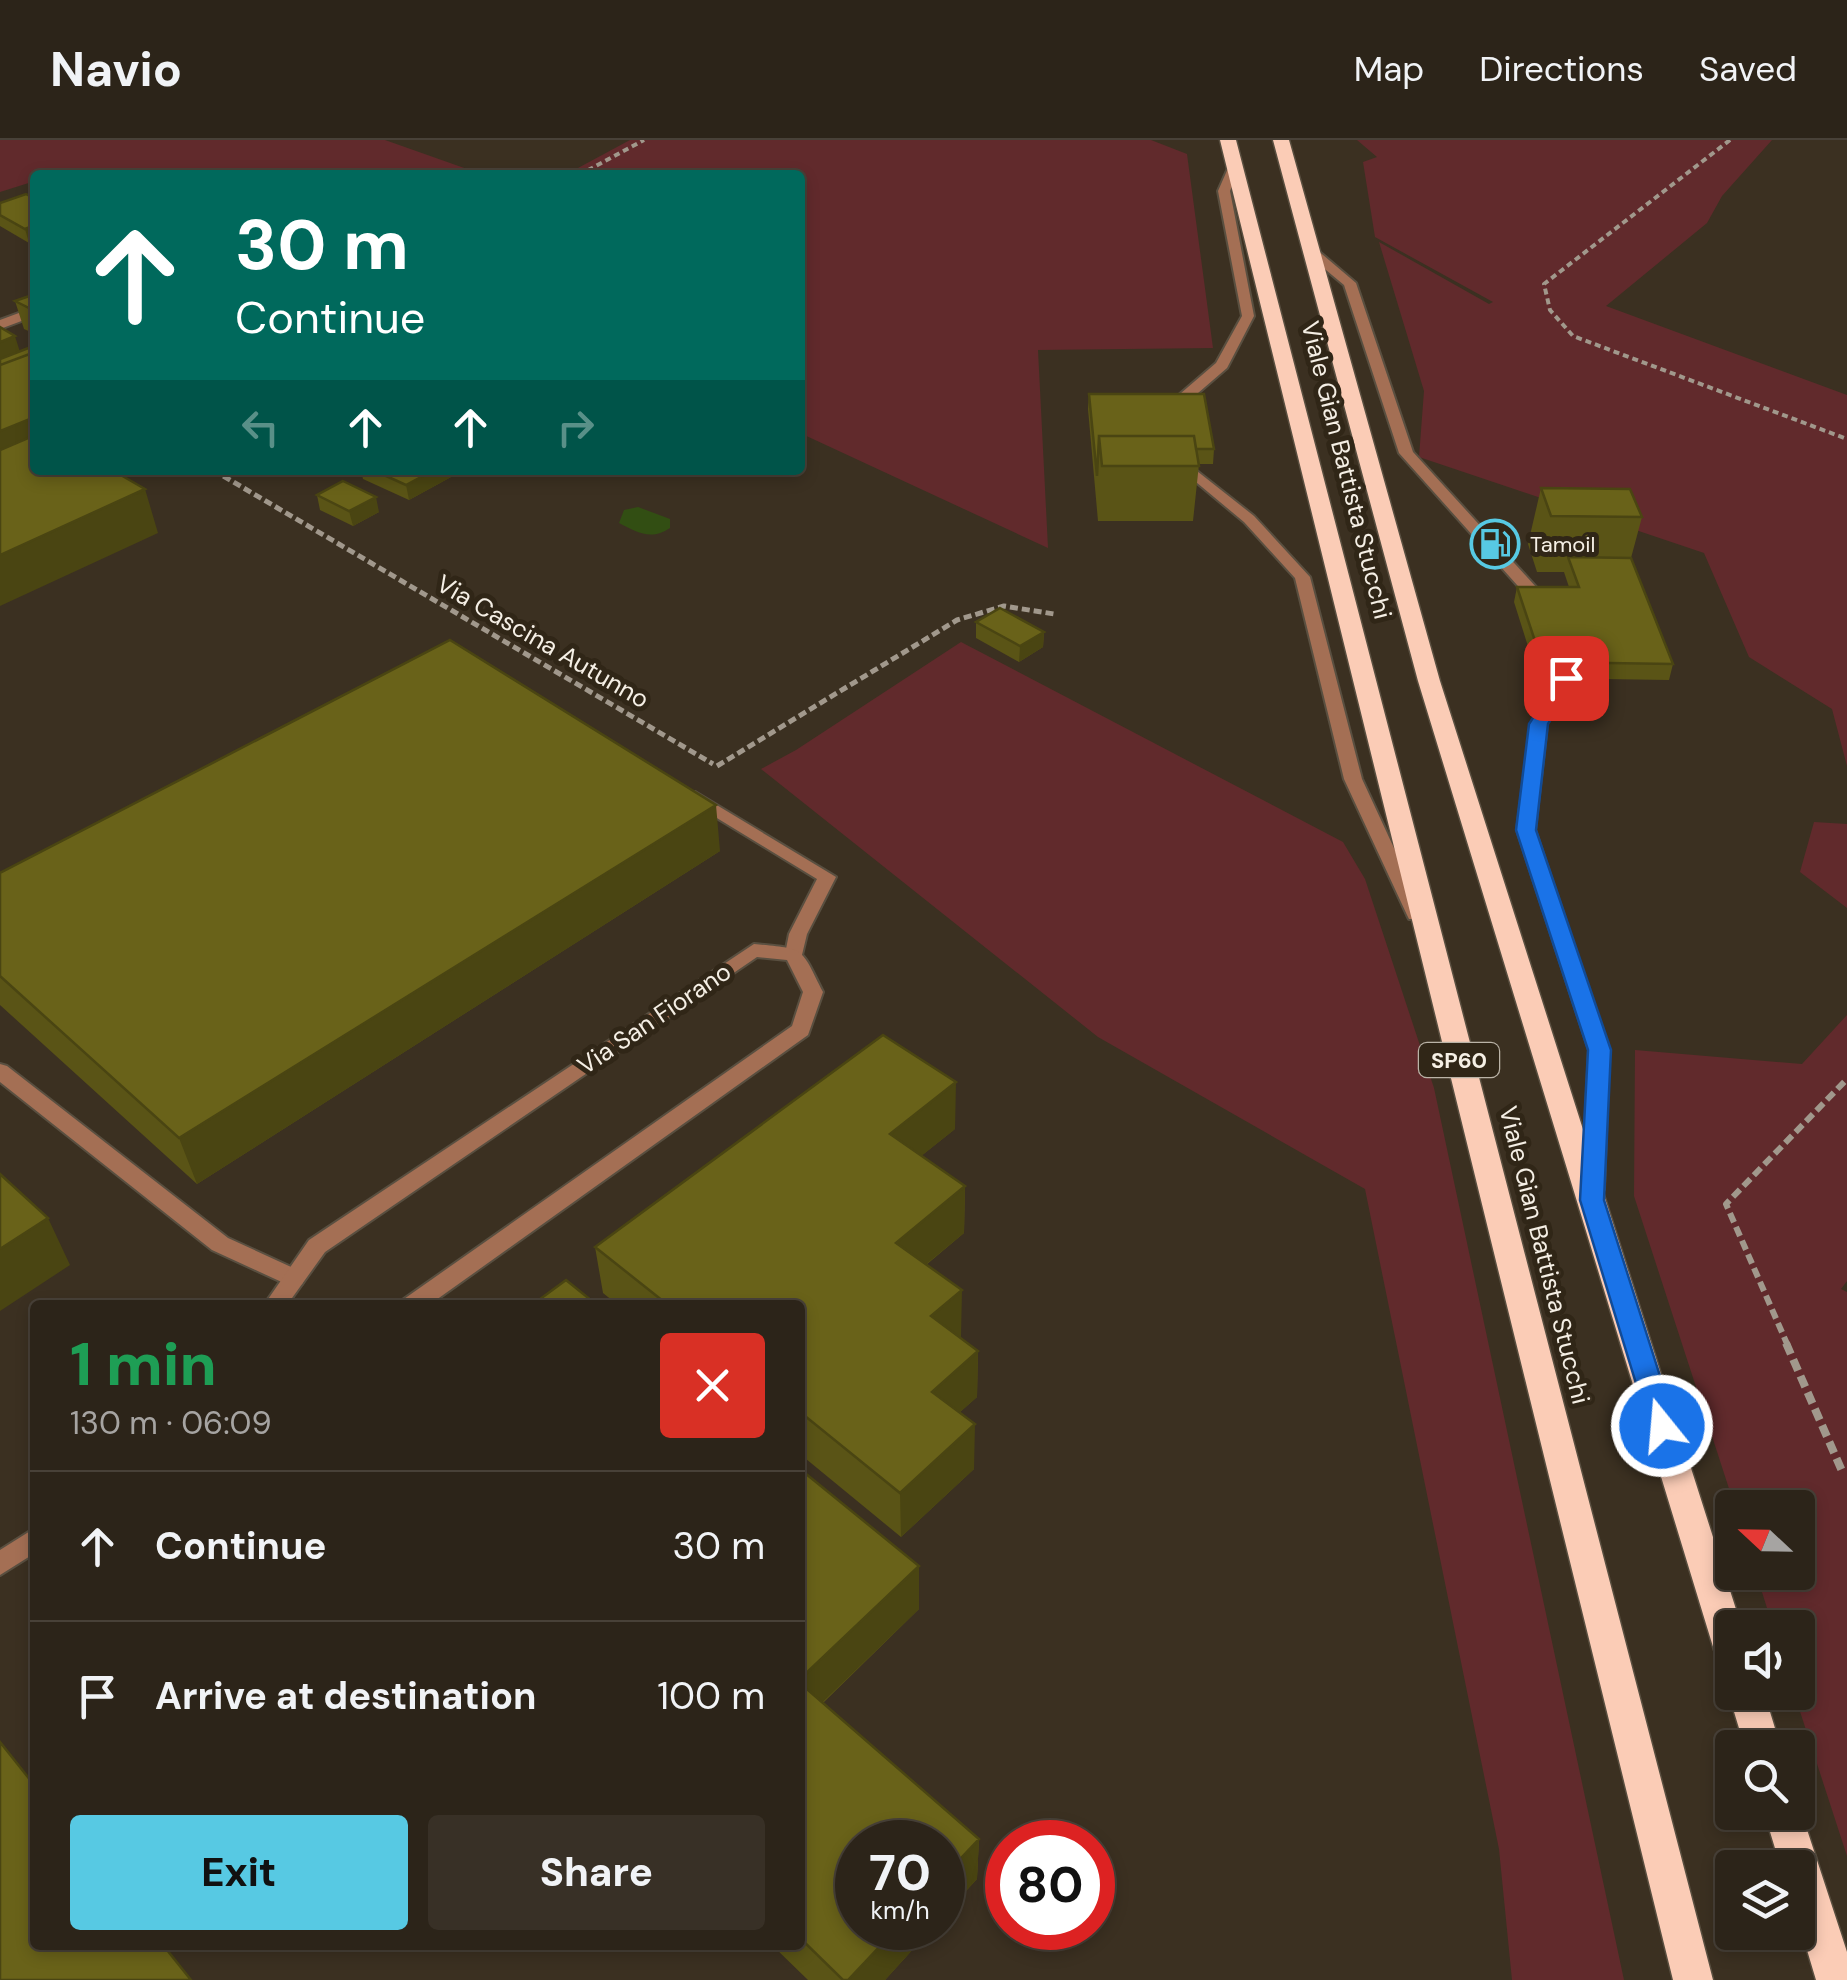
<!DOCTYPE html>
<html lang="en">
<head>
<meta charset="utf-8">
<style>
	:root { --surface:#2c2419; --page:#383026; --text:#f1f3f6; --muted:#a6a4a2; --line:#484138; --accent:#57c9e3 }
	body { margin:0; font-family:"DM Sans",sans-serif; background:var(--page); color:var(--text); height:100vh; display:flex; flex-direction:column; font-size:38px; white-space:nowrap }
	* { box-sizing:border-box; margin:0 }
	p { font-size:32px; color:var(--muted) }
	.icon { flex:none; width:55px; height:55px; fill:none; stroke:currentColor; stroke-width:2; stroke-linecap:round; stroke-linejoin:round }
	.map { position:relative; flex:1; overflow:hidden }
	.sheet { position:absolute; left:30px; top:1160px; width:775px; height:650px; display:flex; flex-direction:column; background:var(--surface); border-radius:10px; box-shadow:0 5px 15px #0003,0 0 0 2px var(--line) }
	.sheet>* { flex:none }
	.hud { position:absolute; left:30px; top:30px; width:775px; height:305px; border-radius:10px; box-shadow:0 5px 15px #0003,0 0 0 2px var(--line); background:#00695c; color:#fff; overflow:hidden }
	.needle { width:65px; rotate:292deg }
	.controls { position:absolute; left:1715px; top:1350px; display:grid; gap:20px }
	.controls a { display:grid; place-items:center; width:100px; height:100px; border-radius:10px; background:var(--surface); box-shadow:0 5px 15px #0003,0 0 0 2px var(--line); font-size:50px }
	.speed { position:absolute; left:835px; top:1680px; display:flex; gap:20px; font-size:50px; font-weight:700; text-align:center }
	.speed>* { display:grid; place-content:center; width:130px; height:130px; border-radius:50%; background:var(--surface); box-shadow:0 5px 15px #0003,0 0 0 2px var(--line); line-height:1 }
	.speed small { font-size:25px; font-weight:400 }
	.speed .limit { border:15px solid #d22; background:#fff; color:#111 }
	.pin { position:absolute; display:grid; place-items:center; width:85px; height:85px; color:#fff; margin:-42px; border-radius:20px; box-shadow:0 5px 15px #0006 }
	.me { position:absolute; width:110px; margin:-55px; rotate:343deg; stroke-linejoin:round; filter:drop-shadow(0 0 8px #0008) }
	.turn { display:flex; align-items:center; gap:35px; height:210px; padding:0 40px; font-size:45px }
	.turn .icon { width:130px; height:130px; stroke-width:2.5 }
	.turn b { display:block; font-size:70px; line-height:85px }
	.lanes { display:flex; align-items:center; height:95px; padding:0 40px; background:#0003; justify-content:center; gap:50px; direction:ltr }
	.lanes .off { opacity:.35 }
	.round { display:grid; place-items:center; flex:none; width:105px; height:105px; border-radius:10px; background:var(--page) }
	.headline { display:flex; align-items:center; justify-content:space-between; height:170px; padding:0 40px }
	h1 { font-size:60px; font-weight:800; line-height:75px; color:#1e9e55 }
	.action { display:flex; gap:20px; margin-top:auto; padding:20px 40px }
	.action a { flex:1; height:115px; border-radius:10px; background:var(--accent); color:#111; font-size:40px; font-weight:800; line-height:115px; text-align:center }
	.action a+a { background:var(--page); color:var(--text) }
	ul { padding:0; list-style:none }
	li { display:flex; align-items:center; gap:30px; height:150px; padding:0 40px; border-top:2px solid var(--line) }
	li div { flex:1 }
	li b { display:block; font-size:38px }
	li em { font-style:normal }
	header { display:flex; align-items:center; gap:60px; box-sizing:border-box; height:140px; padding:0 50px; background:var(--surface); border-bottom:2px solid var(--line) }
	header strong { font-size:48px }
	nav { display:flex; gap:55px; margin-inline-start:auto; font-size:35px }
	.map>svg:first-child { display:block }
	.green { fill:#612a2c }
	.water { fill:#324e13 }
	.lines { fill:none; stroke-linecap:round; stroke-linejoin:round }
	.service-casing { stroke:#594f40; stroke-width:4 }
	.minor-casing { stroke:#594f40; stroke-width:4 }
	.trunk-casing { stroke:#594f40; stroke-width:3 }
	.path-far3 { stroke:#a1988c; stroke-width:4; stroke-dasharray:6 4; stroke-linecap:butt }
	.path-far2 { stroke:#a1988c; stroke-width:5; stroke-dasharray:8 4; stroke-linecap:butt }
	.path-far1 { stroke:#a1988c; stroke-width:6; stroke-dasharray:10 5; stroke-linecap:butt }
	.path { stroke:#a1988c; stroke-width:8; stroke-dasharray:12 6; stroke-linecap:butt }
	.service { fill:#a46f54; fill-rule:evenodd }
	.minor { fill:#a46f54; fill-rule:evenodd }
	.trunk { fill:#fbccb6; fill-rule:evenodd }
	.wall { fill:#5a5416 }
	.shaded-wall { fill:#4a4512 }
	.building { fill:#696219; stroke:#4a4512; stroke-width:2.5 }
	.route { fill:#1a73e8; stroke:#114b97; stroke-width:2.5 }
	.labels { text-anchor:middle; stroke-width:10; stroke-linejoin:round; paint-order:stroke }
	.far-poi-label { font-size:22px; fill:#f5efe5; stroke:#302617; text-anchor:start }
	.shield { fill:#302617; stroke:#bab3a7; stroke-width:2.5 }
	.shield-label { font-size:22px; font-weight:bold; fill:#f5efe5 }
	.street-label { font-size:25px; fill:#f5efe5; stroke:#302617 }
</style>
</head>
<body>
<header>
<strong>Navio</strong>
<nav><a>Map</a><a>Directions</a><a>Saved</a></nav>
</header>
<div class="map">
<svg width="1847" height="1840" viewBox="0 0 1847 1840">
	<rect width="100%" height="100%" fill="#3b3021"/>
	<!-- green -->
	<path class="green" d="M0,0H385L484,35H79L69,31L35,35V41L0,52Z
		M630,0H1151L1187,14L1213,208L1038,210L1048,408L800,293V35H565Z
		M1357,0H1772L1722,56L1707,83L1606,166L1847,255V626L1832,569L1749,517L1704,413L1419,317L1424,251L1379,102L1489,164L1493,162L1375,97L1363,22L1377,17Z
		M961,502L1343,702L1365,739L1434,948L1624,1840H1512L1499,1709L1365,1049L1098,897L761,629L796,610Z
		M1814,682L1847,684V768L1800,732Z
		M1847,875V1141L1841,1149L1847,1152V1716L1794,1553L1798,1552V1488L1773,1487L1756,1433L1798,1432V1368L1735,1367L1634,1056L1635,910L1802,924Z"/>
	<!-- water -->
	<path class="water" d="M638,367L670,379V388C651,401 637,392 619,383L624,370Z"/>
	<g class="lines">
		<!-- service casing -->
		<g class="service-casing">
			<path id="service" d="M1235,23L1241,26L1230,51L1254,176L1227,228L1176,272H1166V266L1216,223L1242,176L1218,51L1229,26Z
				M1308,109H1316L1356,143L1413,312L1547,459V465H1535L1399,313L1344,145L1308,115Z
				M1183,320L1254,376L1310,437L1362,639L1425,775L1423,779H1409L1407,775L1344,639L1295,438L1244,382L1178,327L1176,324Z
				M1567,533L1575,538L1547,584L1535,690L1609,910L1604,1049L1601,1055H1585L1582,1049L1589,910L1517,690L1531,584L1561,535Z
				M695,652L836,737L807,794L801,819L794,820L785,814L789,794L817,739L689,661L686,657Z
				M0,924L7,926L228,1098L302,1132L305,1138L302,1144L294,1147L286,1144L212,1110L0,942Z"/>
		</g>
		<!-- minor casing -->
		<g class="minor-casing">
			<path id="minor" d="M35,167V176L0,189V180Z
				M754,804C806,809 800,806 823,852L808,895L429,1165H401L404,1159L792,886L803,852L787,820L757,817L325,1112L287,1165H264L309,1100Z
				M35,1388V1413L0,1435V1410Z"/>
		</g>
		<!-- trunk casing -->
		<g class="trunk-casing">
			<path id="trunk" d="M1220,0H1236L1713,1840H1673Z
				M1273,0H1289L1440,541L1742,1488H1732V1526L1720,1521L1714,1510L1418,541Z
				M1732,1542V1552H1764L1781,1608H1745L1728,1552Z
				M1798,1662L1847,1812V1840H1816L1798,1780V1728H1781L1764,1672H1798Z"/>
		</g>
		<!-- path-far3 -->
		<path class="path-far3" d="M1730,0L1544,144L1550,170L1573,196L1847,299
			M579,35L644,0"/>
		<!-- path-far2 -->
		<path class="path-far2" d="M213,330L713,624
			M717,626L957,480L1004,466L1054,474"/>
		<!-- path-far1 -->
		<path class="path-far1" d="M1788,1206L1726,1064L1847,939"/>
		<!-- path -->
		<path class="path" d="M1786,1203L1842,1331"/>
		<!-- service -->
		<use href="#service" class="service"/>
		<!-- minor -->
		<use href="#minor" class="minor"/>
		<!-- trunk -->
		<use href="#trunk" class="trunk"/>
	</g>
	<!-- wall -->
	<path class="wall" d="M35,59V101L29,103L0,86V63Z
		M35,154V194L24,189L15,161Z
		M1089,254L1214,309L1213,324H1199L1193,381H1098L1088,269Z
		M361,330H462V331L409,360L363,339Z
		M1541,348L1642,377L1631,418L1673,524L1669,540L1538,538L1514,462L1517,447H1569L1564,432H1537L1528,404Z
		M317,355L379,372L353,386L320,370Z
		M976,482L1044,492L1043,507L1019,522L976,498Z
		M720,711L197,1044L0,865V733Z
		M955,989L921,1016L965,1046L964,1093L926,1125L961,1196L960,1197L978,1211L977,1257L960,1272L974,1329L901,1397L800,1314V1165H618L603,1153L595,1107Z
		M800,1329L919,1469L823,1563L979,1699L977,1739L885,1840H808L772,1805H800Z"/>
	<!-- shaded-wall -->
	<path class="shaded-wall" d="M35,85V101L29,103L25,89Z
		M15,196L24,225L0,234V202Z
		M35,277V325L0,326V291Z
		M434,330L462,331L409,360L406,345Z
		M145,349L158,393L0,466V415Z
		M376,357L379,372L353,386L349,371Z
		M1044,492L1043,507L1019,522L1020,506Z
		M716,665L720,711L197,1044L179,998Z
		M956,942L955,989L890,1041V994Z
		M965,1046L964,1093L896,1149V1103Z
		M48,1078L70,1125L0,1171V1109Z
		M962,1150L961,1196L931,1222V1176Z
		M978,1211L977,1257L932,1297V1252Z
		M975,1284L974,1329L901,1397L900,1353Z
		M919,1426V1469L801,1583L800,1539Z
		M979,1699L977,1739L942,1776V1738Z
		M897,1788H932L885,1840H848Z"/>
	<!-- building -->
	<path class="building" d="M26,54L35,59V85L25,89L0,75V63Z
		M35,154V171L15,161Z
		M0,187L15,196L0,202Z
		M31,207L35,210V212L0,225V219Z
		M35,212V277L0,291V225Z
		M1089,254H1204L1214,309H1196L1194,296H1099L1097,336Z
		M35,295V330H112L145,349L0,415V310Z
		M1099,296H1194L1199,326H1102Z
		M373,330H434L406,345Z
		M343,341L376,357L349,371L317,355Z
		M1541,348L1630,349L1642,377L1551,376Z
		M1568,417L1631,418L1673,524L1542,522L1517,447H1579Z
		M1000,468L1044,492L1020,506L976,482Z
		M450,500L716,665L179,998L0,836V733Z
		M883,895L956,942L890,994L965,1046L896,1103L962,1150L931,1176L978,1211L932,1252L975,1284L900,1353L800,1272V1165H668L595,1107Z
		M0,1034L48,1078L0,1109Z
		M566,1140L597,1165H532Z
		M800,1329L919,1426L800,1539Z
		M800,1543L979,1699L942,1738V1702H858V1788H897L848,1840H843L800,1798Z
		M0,1602L35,1646V1805H163L191,1840H0Z"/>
	<!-- route -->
	<path class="route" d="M1566,533L1576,538L1548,584L1536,690L1611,910L1604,1060L1676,1286L1672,1293L1662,1297L1653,1293L1649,1286L1580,1060L1588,910L1516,690L1529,584L1560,535Z"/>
	<!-- icons -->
	<defs>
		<g id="fuel-ring" transform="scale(2.5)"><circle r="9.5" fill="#302617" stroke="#57c9e3" stroke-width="1.5"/><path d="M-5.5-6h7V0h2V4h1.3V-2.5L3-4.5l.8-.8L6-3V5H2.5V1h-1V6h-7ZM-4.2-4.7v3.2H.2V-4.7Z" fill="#57c9e3"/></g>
	</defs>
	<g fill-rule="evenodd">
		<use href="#fuel-ring" x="1495" y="404"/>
	</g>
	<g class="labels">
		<!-- far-poi labels -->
		<g class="far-poi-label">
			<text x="1530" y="412">Tamoil</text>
		</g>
		<!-- shield labels -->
		<rect class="shield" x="1419" y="903" width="80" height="34" rx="8"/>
		<g class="shield-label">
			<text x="1459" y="928">SP60</text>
		</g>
		<!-- street labels -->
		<g class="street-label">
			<text transform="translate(1347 330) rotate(76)" y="9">Viale Gian Battista Stucchi</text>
			<text transform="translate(543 501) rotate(30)" y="9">Via Cascina Autunno</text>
			<text transform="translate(654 878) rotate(-34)" y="9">Via San Fiorano</text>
			<text transform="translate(1545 1115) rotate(76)" y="9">Viale Gian Battista Stucchi</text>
		</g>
	</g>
</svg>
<div class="controls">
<a><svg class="needle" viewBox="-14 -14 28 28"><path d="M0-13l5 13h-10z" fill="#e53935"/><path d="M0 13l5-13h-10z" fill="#a6a4a2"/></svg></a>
<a><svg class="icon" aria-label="sound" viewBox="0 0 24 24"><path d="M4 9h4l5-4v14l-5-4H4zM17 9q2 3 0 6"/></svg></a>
<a><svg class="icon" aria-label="search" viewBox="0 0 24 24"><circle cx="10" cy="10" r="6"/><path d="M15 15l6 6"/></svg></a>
<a><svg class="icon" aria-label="layers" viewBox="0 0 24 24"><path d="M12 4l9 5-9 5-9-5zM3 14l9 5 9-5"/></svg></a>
</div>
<div class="speed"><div>70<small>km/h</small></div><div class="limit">80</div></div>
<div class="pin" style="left:1566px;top:538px;background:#d93025"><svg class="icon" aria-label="arrive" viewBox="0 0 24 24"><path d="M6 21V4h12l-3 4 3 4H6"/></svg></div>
<svg class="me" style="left:1662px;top:1286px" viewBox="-20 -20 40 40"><circle r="17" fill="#1a73e8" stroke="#fff" stroke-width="3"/><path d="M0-11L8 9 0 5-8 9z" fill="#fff"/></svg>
<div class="hud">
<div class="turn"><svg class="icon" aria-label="ahead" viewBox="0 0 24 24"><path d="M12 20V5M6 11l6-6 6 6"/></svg><div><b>30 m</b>Continue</div></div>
<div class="lanes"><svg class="icon off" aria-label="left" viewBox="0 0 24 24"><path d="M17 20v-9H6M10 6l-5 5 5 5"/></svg><svg class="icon" aria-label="ahead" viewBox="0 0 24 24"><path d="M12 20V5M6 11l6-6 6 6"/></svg><svg class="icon" aria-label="ahead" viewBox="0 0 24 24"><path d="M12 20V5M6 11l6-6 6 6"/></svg><svg class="icon off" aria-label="right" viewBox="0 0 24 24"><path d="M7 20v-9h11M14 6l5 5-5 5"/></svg></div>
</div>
<section class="sheet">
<div class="headline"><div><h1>1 min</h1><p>130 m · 06:09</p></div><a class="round" style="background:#d93025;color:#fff"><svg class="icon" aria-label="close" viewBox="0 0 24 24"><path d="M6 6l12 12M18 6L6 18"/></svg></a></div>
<ul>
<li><svg class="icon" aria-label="ahead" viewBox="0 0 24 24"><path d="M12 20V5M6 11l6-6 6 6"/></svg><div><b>Continue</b></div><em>30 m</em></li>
<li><svg class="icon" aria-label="arrive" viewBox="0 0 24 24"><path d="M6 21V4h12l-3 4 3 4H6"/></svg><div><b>Arrive at destination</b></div><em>100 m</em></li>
</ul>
<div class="action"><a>Exit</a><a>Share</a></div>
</section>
</div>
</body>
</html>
